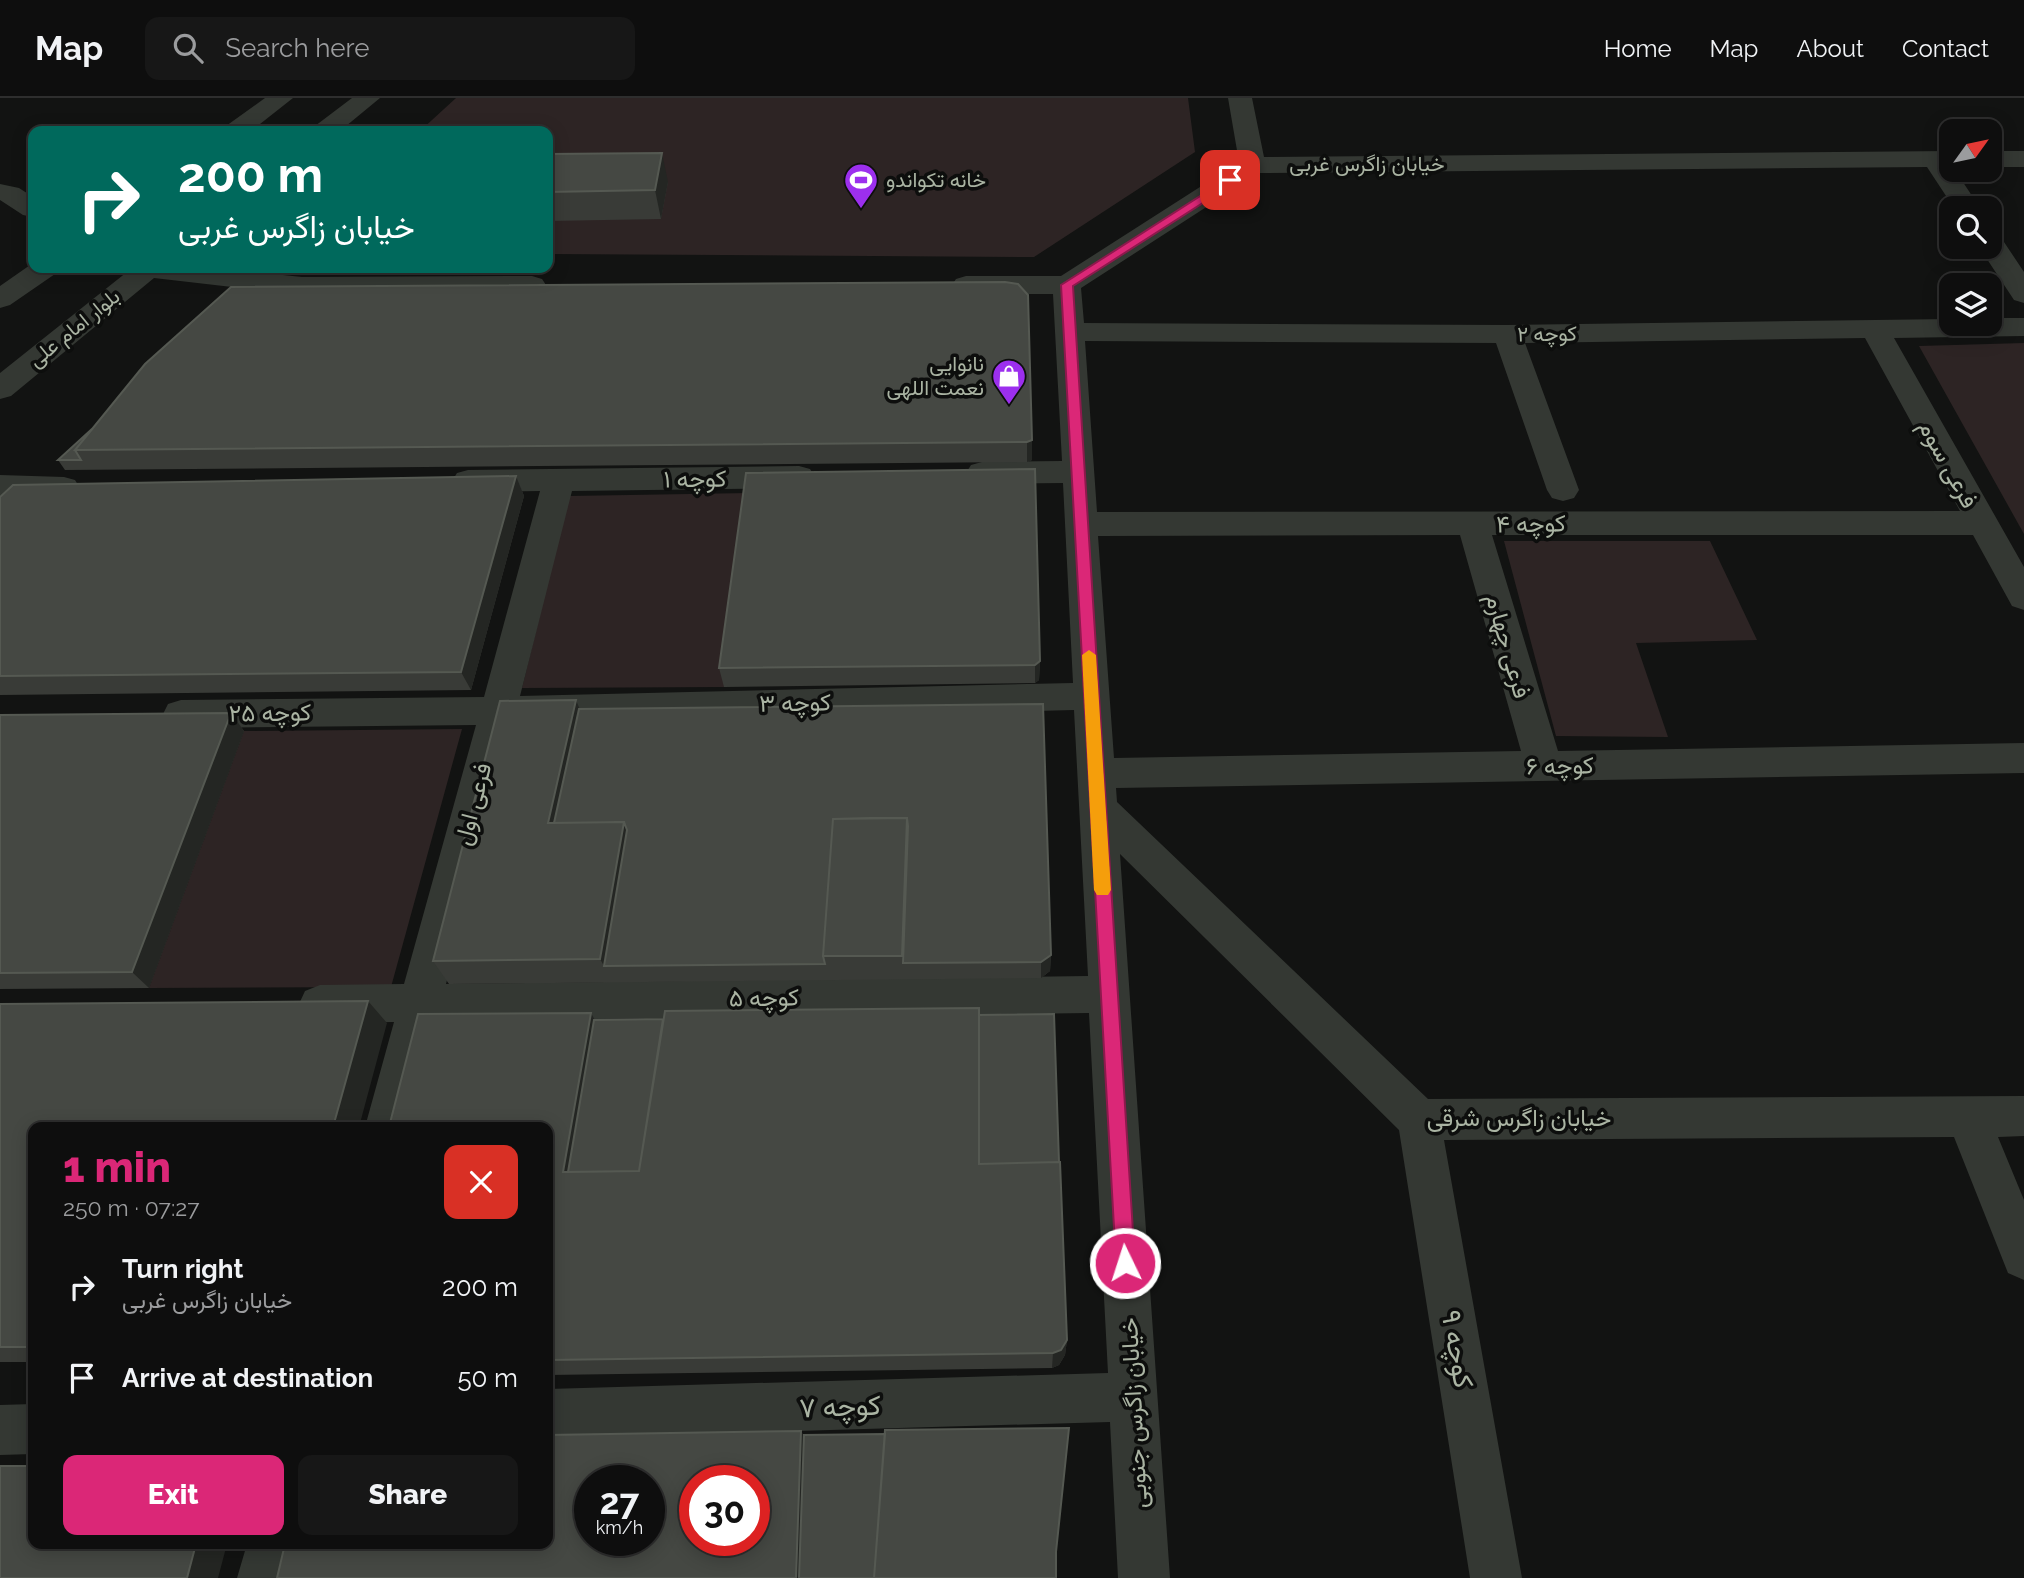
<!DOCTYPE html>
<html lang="en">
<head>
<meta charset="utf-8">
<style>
	:root { --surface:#0e0e0e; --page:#171717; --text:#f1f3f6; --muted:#9b9c9e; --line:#2e2e2e; --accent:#db2777 }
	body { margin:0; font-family:Raleway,Vazirmatn,sans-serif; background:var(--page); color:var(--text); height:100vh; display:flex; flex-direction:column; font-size:26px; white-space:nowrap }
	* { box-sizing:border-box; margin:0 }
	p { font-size:23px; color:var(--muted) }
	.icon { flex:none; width:38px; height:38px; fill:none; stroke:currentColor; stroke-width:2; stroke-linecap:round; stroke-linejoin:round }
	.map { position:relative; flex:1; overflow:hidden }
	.details { position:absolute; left:28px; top:1024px; width:525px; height:427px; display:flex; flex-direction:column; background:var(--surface); border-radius:14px; box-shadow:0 4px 18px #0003,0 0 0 2px var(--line) }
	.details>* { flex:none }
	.banner { position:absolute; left:28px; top:28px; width:525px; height:147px; border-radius:14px; box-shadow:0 4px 18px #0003,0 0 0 2px var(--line); background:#00695c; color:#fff; overflow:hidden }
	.needle { width:46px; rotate:57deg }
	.controls { position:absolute; left:1939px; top:21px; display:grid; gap:14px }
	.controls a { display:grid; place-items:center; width:63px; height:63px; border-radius:14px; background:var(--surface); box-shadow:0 4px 18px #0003,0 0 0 2px var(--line); font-size:35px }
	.speed { position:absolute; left:574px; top:1367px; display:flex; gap:14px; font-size:35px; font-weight:700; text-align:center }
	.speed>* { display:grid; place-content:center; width:91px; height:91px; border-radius:50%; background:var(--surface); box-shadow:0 4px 18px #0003,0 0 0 2px var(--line); line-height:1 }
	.speed small { font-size:18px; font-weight:400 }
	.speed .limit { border:10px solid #d22; background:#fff; color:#111 }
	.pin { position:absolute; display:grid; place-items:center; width:60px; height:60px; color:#fff; margin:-30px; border-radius:14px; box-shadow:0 4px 10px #0006 }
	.me { position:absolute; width:77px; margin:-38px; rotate:356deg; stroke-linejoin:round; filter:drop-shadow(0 0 5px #0008) }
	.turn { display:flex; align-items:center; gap:24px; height:147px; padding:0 35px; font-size:32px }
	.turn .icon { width:91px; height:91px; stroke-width:2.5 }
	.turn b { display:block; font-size:49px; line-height:60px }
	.round { display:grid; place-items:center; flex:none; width:74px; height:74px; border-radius:14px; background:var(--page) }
	.headline { display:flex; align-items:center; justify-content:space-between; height:119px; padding:0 35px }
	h1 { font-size:42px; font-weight:800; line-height:52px; color:var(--accent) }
	.primary-button { display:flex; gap:14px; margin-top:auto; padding:14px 35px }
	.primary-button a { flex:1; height:80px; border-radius:14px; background:var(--accent); color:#fff; font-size:28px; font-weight:800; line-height:80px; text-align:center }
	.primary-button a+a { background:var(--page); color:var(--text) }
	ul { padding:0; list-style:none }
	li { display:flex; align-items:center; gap:21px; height:91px; padding:0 35px }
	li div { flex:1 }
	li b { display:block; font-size:26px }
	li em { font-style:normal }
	header { display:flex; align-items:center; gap:42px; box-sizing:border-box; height:98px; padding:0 35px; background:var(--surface); border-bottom:2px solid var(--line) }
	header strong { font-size:33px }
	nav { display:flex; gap:38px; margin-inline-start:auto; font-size:24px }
	.search { width:490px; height:63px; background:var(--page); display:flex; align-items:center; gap:18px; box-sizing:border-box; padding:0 24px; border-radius:14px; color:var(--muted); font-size:26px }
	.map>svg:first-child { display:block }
	.green { fill:#2d2424 }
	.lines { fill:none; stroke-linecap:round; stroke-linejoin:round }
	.minor { fill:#343833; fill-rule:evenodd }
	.wall { fill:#393b37 }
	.shaded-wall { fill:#242623 }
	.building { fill:#454843; stroke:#555952; stroke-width:2; fill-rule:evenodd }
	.route { fill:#db2777; stroke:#8e194d; stroke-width:2 }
	.slow { fill:#f59e0b }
	.labels { text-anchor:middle; stroke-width:7; stroke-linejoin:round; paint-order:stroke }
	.far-street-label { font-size:21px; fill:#aab4a3; stroke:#0d0e0d }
	.far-poi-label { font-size:21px; fill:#aab4a3; stroke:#0d0e0d; text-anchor:start }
	.street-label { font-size:24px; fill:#aab4a3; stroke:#0d0e0d }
	.near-street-label { font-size:28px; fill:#aab4a3; stroke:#0d0e0d }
</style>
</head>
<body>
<header>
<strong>Map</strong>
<div class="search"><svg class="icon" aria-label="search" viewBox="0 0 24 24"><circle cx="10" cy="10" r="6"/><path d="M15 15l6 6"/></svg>Search here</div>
<nav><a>Home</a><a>Map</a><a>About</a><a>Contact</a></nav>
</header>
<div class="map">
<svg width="2024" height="1480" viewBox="0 0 2024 1480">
	<rect width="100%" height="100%" fill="#121312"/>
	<!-- green -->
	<path class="green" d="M456,0H1188L1195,54L1034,159L548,156V33H420Z
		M2024,245V436L1919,248Z
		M750,395L724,589L522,590L569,398Z
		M1504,443H1710L1757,542L1636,545L1668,639L1556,638Z
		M462,631L391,889L149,890L244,633Z"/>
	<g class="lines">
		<!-- minor -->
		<path class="minor" d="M265,0H293L251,33H222L226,28Z
			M352,0H380L340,33H311L315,28Z
			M1228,0H1252L1264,59L1951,53V72H1955L1980,110H1954L1927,69L1259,75L1081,190L1084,225L1507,227L1951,221V226H1990V220H2024V238L1894,240L2024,469V512L2012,508L1973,437H1492L1558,653L2024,645V675L1116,690L1117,704L1428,1001L2024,998V1038L1998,1039L2024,1102V1182L2008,1175L1954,1039L1444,1042L1522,1480H1470L1399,1032L1120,756L1170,1480H1118L1110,1324L548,1340V1291L1108,1275L1089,915L436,923L409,1029H365L394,924L320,925L305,919L299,906L305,893L320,887L404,886L476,627L181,630L168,626L163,616L168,606L181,602L484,599L540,393L468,394L457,391L452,383L457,375L468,372L799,368L810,371L815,379L810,387L799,390L572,393L520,598L1073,585L1063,385L982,386L971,383L966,375L971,367L982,364L1062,363L1053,196H966L956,193L952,187L956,181L966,178H1061L1239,64ZM1865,240L1960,413L1097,414L1085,243L1496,245L1547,392L1552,400L1563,403L1574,400L1579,392L1525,245ZM1460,437L1521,653L1114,660L1098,438ZM1074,612L1088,878L446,886L512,627Z
			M1990,53H2024V69H1990Z
			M0,86L19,90L33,99V119L23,117L0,102Z
			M1990,136L2000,138L2024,174V205L2014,202L1979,149H1990Z
			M33,165V170H59L55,176L10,207L0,210V188Z
			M132,170H214L302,179L532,178L542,181L546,187L542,193L532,196L302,197L154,180L11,298L0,301V275Z
			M0,377L64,379L75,382L80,390L75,398L64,401L0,399Z
			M33,1306V1356L0,1357V1307Z
			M247,1446H299L289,1480H237Z"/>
	</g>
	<!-- wall -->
	<path class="wall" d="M548,56L668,84L661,121L548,123Z
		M93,330L1032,342V362L1027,364L65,372L58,362Z
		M516,378L524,398L471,592L0,597V399Z
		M1040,563L1039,582L1035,585L724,589L719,570Z
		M579,611L1051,857L1050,873L1041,880L449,886L433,863Z
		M231,615L244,633L149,890L0,891V617Z
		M0,906L387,925L33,1029V1264H0Z
		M591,915L594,922L979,917L1059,1064L1067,1242L1065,1257L1059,1267L1052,1270L548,1277V1029Z"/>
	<!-- shaded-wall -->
	<path class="shaded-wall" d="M662,55L668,84L661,121L655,92Z
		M1032,342V362L1027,364V344Z
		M516,378L524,398L471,592L461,574Z
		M1040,563L1039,582L1035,585V567Z
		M576,602L587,629L564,733L548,725Z
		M231,615L244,633L149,890L132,874Z
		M907,720L909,746L903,865L902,858Z
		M624,724L634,750L604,868L600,861Z
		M1051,857L1050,873L1041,880V864Z
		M368,903L387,925L359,1029H333Z
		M591,915L603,937L579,1080L563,1074Z
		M1067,1242L1065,1257L1059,1267L1052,1270L1053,1255Z
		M801,1333L809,1346L804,1480H796Z
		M196,1446H227L218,1480H187Z"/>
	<!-- building -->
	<path class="building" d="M662,55L655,92L548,94V56Z
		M1005,184L1018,186L1028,197L1032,342L1027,344L75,352L145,266L231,189Z
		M93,330L75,352L81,362H58Z
		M1035,371L1040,563L1035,567L719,570L746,375Z
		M516,378L461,574L0,578V399L13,387Z
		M576,602L548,725L624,724L600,861L433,863L500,603Z
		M1043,606L1051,857L1041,864L903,865L908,728L907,720L833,721L823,858L825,866L604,868L627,732L624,724L554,725L579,611Z
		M231,615L132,874L0,875V617Z
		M907,720L902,858H823L833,721Z
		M368,903L333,1029H33V1249H0V906Z
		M979,910V1066L1060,1064L1067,1242L1061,1252L1053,1255L548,1262V1029H389L418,916L591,915L563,1074L639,1073L665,913Z
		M1054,916L1059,1064L979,1066V917Z
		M663,921L639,1073L568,1074L594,922Z
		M1069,1330L1056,1454V1480H874L885,1332Z
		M801,1333L796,1480H277L285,1446H548V1337ZM590,1382H649V1442H590ZM695,1382H754V1442H695Z
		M885,1336L874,1480H799L804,1337Z
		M0,1368H33V1446H196L187,1480H0Z"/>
	<!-- route -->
	<path class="route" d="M1230,79L1235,82L1234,85L1073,188L1135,1165L1132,1171L1125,1174L1118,1171L1116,1165L1061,187Z"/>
	<!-- slow -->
	<path class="slow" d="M1089,552L1096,557L1111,792L1108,797H1097L1094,792L1082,557Z"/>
	<!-- icons -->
	<defs>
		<g id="stadium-pin" transform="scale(1.75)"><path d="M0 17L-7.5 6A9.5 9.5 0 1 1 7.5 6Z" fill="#9c2fee" stroke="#0d0e0d"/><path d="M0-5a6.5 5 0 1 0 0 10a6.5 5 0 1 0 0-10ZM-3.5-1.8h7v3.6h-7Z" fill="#fff"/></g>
		<g id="shop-pin" transform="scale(1.75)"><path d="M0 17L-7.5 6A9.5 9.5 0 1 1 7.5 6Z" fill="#9c2fee" stroke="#0d0e0d"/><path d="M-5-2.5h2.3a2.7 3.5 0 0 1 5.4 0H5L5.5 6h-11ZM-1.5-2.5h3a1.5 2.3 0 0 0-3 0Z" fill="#fff"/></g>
	</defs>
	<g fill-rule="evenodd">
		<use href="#stadium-pin" x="861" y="82"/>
		<use href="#shop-pin" x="1009" y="278"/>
	</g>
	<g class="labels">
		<!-- far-street labels -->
		<g class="far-street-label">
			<text x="1367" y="73">خیابان زاگرس غربی</text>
			<text transform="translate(74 230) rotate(-39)" y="7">بلوار امام علی</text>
			<text transform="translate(1547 236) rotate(-1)" y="7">کوچه ۲</text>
		</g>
		<!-- far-poi labels -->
		<g class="far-poi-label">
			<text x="886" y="89">خانه تکواندو</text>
			<text x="984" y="273" text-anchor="end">نانوایی<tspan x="984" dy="24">نعمت اللهی</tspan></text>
		</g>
		<!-- street labels -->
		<g class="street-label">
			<text transform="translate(1948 366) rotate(61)" y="8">فرعی سوم</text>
			<text transform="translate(695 381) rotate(-1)" y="8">کوچه ۱</text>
			<text transform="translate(1531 426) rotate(-1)" y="8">کوچه ۴</text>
			<text transform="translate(1508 548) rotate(74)" y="8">فرعی چهارم</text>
			<text transform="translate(795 605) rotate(-1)" y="8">کوچه ۳</text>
			<text transform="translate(270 615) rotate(-1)" y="8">کوچه ۲۵</text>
			<text transform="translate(1560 668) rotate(-1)" y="8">کوچه ۶</text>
			<text transform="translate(473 706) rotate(-75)" y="8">فرعی اول</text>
			<text transform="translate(764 900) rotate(-1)" y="8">۵ کوچه</text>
			<text x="1519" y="1028">خیابان زاگرس شرقی</text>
			<text transform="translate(1134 1315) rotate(-93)" y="8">خیابان زاگرس جنوبی</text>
		</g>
		<!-- near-street labels -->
		<g class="near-street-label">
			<text transform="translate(1458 1251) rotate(80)" y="10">کوچه ۹</text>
			<text transform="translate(840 1308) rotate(-2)" y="10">۷ کوچه</text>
		</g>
	</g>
</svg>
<div class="controls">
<a><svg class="needle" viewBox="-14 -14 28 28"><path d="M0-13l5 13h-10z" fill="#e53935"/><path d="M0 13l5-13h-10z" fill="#9b9c9e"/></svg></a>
<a><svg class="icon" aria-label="search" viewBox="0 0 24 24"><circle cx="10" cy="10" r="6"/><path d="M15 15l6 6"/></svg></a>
<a><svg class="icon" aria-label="layers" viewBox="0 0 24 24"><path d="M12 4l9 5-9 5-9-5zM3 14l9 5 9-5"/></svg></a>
</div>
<div class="speed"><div>27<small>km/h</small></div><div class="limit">30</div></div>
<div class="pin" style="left:1230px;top:82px;background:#d93025"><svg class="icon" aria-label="arrive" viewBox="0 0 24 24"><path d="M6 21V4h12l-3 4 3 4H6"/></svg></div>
<svg class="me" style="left:1125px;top:1165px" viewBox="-20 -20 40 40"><circle r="17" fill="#db2777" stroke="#fff" stroke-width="3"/><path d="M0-11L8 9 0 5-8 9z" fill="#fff"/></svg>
<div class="banner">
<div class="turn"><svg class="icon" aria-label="right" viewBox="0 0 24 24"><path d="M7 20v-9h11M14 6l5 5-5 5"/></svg><div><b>200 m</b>خیابان زاگرس غربی</div></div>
</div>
<section class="details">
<div class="headline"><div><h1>1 min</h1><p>250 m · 07:27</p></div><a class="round" style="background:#d93025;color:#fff"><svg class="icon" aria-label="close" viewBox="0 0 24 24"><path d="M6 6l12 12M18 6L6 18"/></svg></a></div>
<ul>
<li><svg class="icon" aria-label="right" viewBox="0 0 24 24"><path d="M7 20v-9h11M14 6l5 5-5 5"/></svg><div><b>Turn right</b><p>خیابان زاگرس غربی</p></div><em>200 m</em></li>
<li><svg class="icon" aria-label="arrive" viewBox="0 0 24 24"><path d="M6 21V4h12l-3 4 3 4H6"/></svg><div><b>Arrive at destination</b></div><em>50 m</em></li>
</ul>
<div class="primary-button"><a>Exit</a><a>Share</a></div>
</section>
</div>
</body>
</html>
